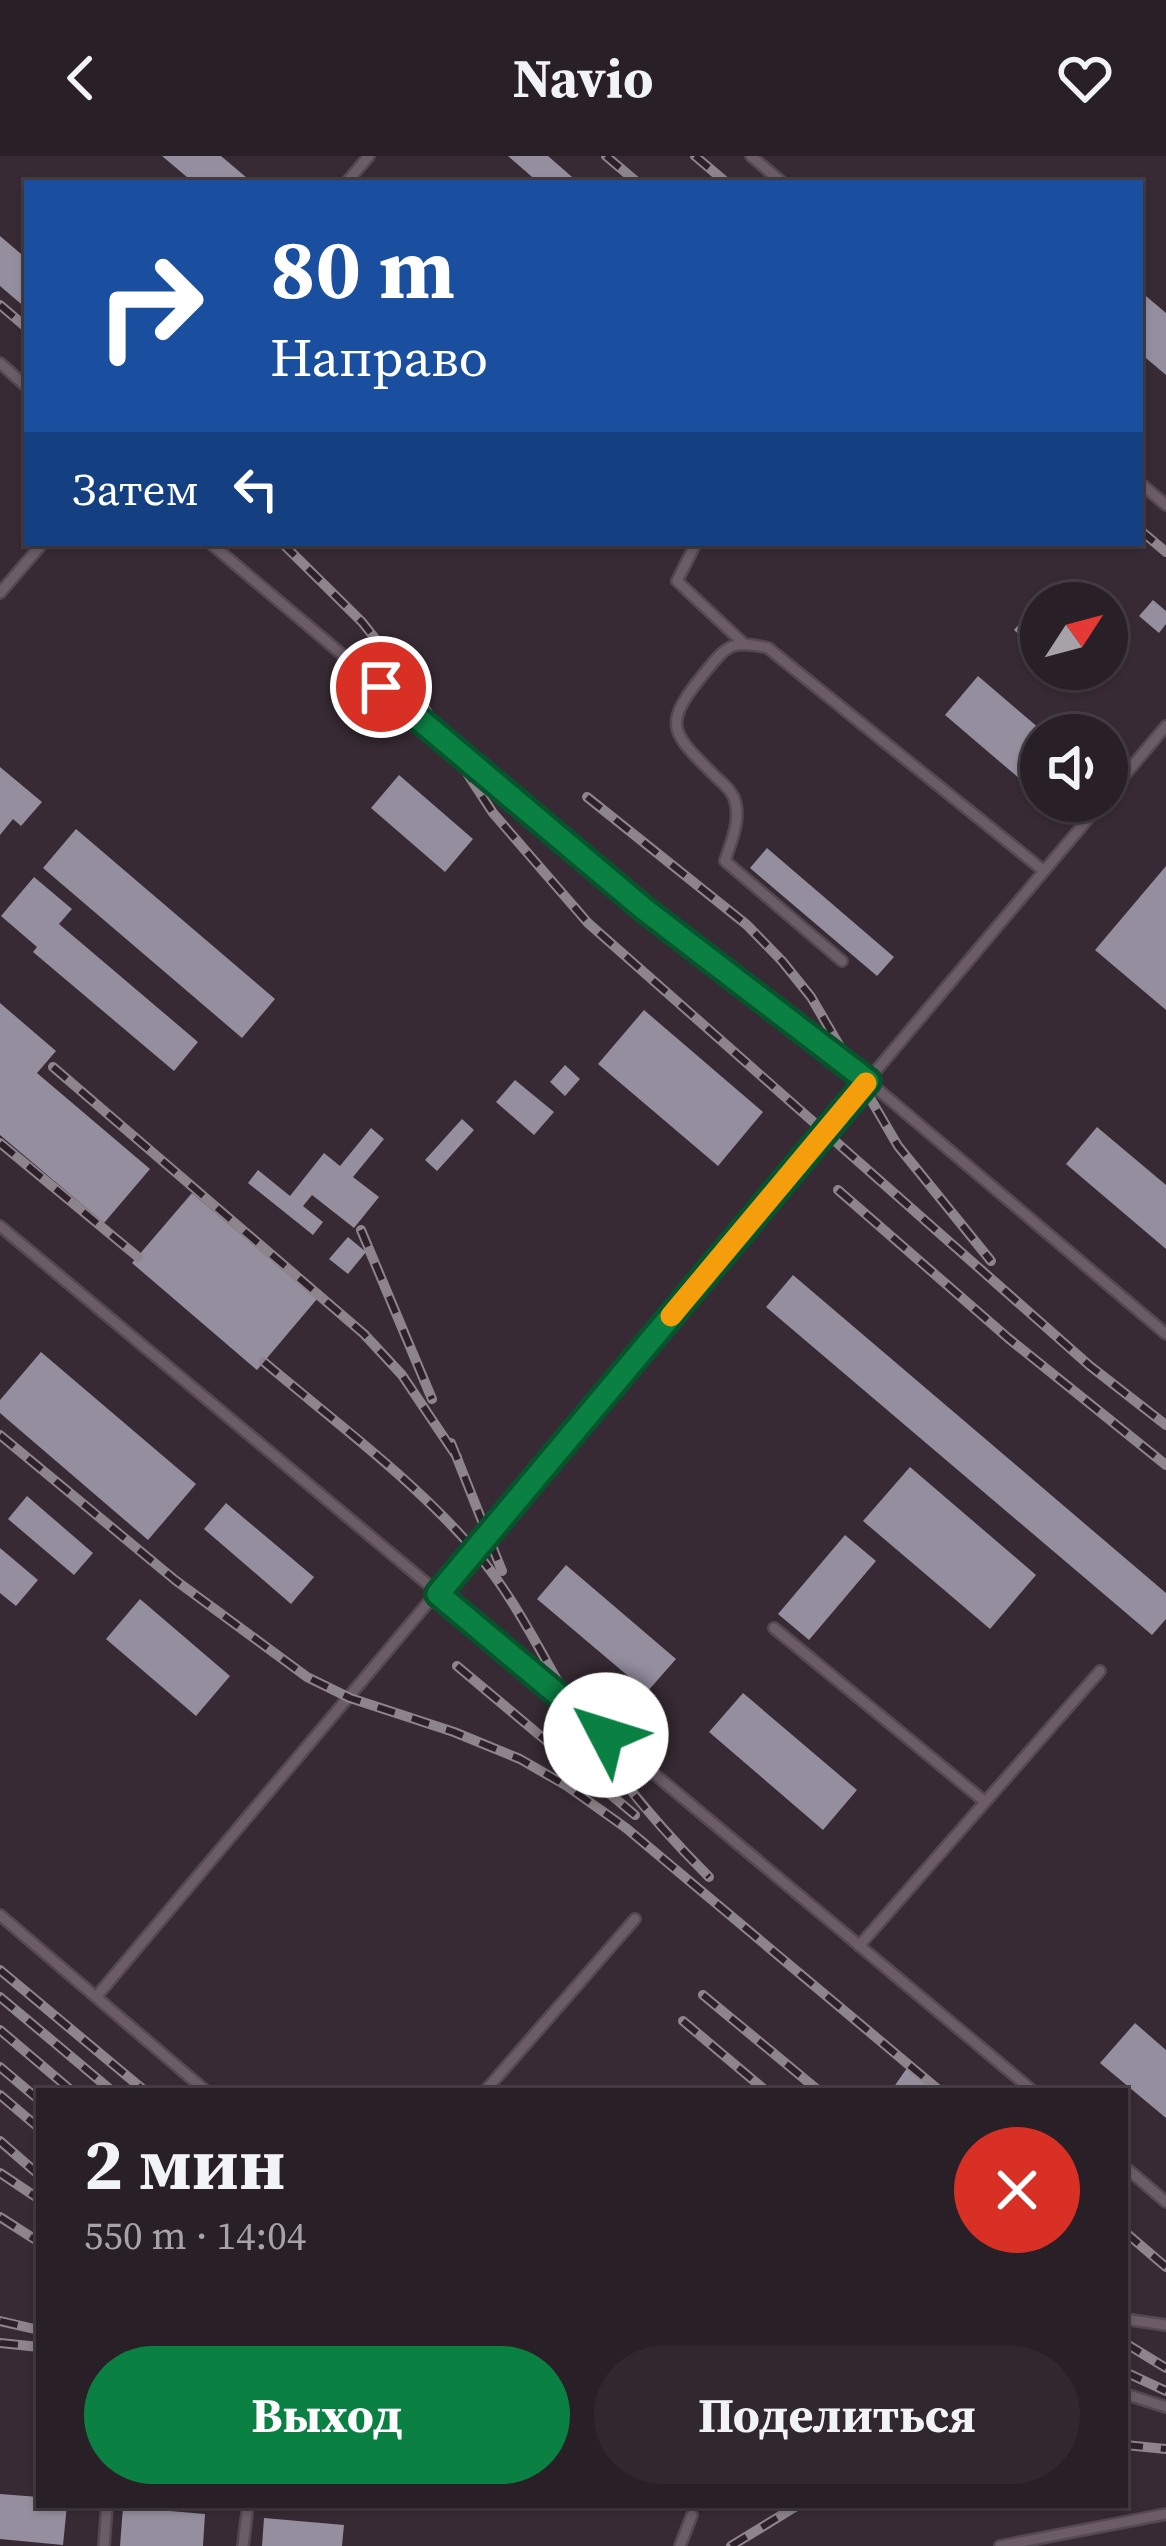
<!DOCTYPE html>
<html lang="ru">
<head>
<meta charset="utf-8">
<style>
	:root { --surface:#292027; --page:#31282f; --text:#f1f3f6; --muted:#a5a3a7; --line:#453e44; --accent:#0b8043 }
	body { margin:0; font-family:"Source Serif 4",serif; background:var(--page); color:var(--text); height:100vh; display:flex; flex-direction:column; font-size:45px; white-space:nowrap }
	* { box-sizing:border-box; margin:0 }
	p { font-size:39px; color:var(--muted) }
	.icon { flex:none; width:66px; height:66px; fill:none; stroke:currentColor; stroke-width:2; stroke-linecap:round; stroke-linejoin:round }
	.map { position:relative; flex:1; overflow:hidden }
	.sheet { position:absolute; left:36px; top:1932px; width:1092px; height:420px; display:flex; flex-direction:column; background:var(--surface); border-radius:0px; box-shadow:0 3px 9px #0004,0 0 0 3px var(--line) }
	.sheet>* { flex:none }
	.hud { position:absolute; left:24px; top:24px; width:1119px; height:366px; border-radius:0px; box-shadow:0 3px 9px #0004,0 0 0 3px var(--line); background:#1a4fa0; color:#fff; overflow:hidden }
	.needle { width:78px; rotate:54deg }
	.tools { position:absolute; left:1020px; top:426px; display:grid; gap:24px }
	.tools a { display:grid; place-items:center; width:108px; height:108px; border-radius:50%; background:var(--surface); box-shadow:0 3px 9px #0004,0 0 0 3px var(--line); font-size:60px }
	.pin { position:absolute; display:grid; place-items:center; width:102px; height:102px; color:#fff; margin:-51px; border:6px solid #fff; border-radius:50%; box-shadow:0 3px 12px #0007 }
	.me { position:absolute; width:132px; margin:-66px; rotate:310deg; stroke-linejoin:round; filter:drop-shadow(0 0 9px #0008) }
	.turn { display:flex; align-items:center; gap:42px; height:252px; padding:0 48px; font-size:54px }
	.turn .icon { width:156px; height:156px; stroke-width:2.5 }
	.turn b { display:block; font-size:84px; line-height:102px }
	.then { display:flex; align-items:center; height:114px; padding:0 48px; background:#0003; gap:24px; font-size:45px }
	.round { display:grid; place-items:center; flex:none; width:126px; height:126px; border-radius:63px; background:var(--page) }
	.headline { display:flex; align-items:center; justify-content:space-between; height:204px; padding:0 48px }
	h1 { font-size:72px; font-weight:700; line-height:90px }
	.action { display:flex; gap:24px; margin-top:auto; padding:24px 48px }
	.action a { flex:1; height:138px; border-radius:72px; background:var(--accent); color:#fff; font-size:48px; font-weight:700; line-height:138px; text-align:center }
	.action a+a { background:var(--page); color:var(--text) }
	header { display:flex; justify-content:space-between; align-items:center; height:156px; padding:0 48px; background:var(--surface); font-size:54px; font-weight:700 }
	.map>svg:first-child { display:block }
	.building { fill:#948e9f }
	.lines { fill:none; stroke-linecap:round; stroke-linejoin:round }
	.service-casing { stroke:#544952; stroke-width:14 }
	.service { stroke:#6b5c68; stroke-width:9 }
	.rail-casing { stroke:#8e848b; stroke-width:10 }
	.rail { stroke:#2d202a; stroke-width:6; stroke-dasharray:18; stroke-linecap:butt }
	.route-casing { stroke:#07532c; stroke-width:30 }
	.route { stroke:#0b8043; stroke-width:21 }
	.slow { stroke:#f59e0b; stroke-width:21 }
</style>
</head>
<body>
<header><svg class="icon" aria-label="back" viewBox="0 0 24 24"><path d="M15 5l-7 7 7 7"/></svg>Navio<svg class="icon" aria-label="heart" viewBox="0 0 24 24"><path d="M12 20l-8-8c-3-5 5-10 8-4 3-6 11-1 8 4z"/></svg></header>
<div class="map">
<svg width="1166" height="2390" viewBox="0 0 1166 2390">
	<rect width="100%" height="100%" fill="#372a34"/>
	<!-- building -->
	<path class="building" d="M162,0H221L253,27H194Z
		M508,0H548L579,27H539Z
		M0,80L27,103V153L0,130Z
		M1140,135L1166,157V219L1140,197Z
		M1153,444L1166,455V468L1159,477L1139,460Z
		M1030,455L1041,465V497L1014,474Z
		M978,520L1047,579H1041V626L1034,635L945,559Z
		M0,611L42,646L21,670L13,663L0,679Z
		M399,619L473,683L445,716L371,652Z
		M76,673L275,843L242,882L43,712Z
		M767,692L894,801L877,820L750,712Z
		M1166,710V854L1095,794Z
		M34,721L72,753L59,768L198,886L174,915L33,796L37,791L1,760Z
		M0,847L56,895L37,917L150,1013L104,1067L0,979Z
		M644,854L763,956L718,1010L598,908Z
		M565,909L580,923L565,940L550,926Z
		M515,924L554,956L534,979L496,946Z
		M462,963L474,974L437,1015L425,1004Z
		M1097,971L1166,1029V1093L1066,1008Z
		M371,972L384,983L353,1021L379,1041L354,1072L312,1039L303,1050L323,1066L313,1079L248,1027L258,1014L290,1040L324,997L340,1010Z
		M192,1037L317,1143L257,1214L132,1107Z
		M348,1081L366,1096L348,1118L329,1103Z
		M793,1119L1166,1437V1463L1152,1479L766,1151Z
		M41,1196L196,1328L148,1384L0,1257V1244Z
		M910,1311L1036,1419L990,1473L863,1365Z
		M27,1340L93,1397L74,1419L8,1363Z
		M226,1347L314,1421L291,1448L204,1373Z
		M845,1379L876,1405L809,1484L778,1458Z
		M0,1392L38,1424L16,1450L0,1437Z
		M566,1409L676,1503L647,1536L537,1443Z
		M140,1443L230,1520L196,1560L106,1483Z
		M743,1537L857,1634L823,1674L709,1576Z
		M1135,1867L1166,1894V1962L1100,1907Z
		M907,1912L934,1935H891Z
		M0,2338L39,2341V2349H67L63,2389L0,2383Z
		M123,2351L205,2358L203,2390H120Z
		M264,2362L344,2369L342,2390H262Z"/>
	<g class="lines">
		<!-- service casing -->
		<g class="service-casing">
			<path id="service" d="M751,0L783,27
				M346,27L369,0
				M0,207L27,231
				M1140,327L1166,349
				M210,387L644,753L868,925L1166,1178
				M696,387L677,425L742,486
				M0,437L43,387
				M1107,640L1166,570
				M842,805L725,705C731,685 742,663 734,642C731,634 723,627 716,621C670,575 661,570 706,515C728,488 733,484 768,492L1044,715
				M0,1070L1033,1935
				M774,1472L984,1645
				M0,1759L206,1935
				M859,1790L1100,1515
				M96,1841L1103,645
				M485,1935L635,1763
				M1125,2011L1166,2046
				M1125,2163L1166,2169
				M1125,2238L1166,2251
				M104,2390L107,2349
				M243,2390L248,2349
				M680,2390L692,2359
				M1000,2390L1166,2358"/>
		</g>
		<!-- service -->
		<use href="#service" class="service"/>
		<!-- rail casing -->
		<g class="rail-casing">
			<path id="rail" d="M606,0L638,27
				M695,0L727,27
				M0,149L27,172
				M1140,374L1166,396
				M282,387L362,466L400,514L493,657L588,767L1090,1210L1166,1269
				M587,641L747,769L782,805L811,841L898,990L991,1105
				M53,911L364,1178L402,1219L457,1301
				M0,987L138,1101
				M838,1034L1008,1182L1166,1309
				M361,1074L432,1243
				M264,1206C335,1266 414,1324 475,1395C515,1442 541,1498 572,1550C610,1614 656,1668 709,1721
				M0,1279L175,1424L307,1521L350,1542L454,1576L520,1603L567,1630L626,1672L940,1935
				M451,1287L502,1415
				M457,1510L635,1659
				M0,1814L145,1935
				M703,1839L819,1935
				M0,1841L112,1935
				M683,1865L766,1935
				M0,1874L72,1935
				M0,1911L39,1944
				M0,1939L39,1972
				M0,1985L39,2019
				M0,2017L39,2043
				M0,2061L39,2086
				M1125,2076L1166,2111
				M0,2165L39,2174
				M0,2187L39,2191
				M1125,2187L1166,2212
				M1125,2216L1166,2235
				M1125,2289L1166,2293
				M731,2390L798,2349"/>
		</g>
		<!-- rail -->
		<use href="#rail" class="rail"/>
	</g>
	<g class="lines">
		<!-- route casing -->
		<g class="route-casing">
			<path id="route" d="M381,531L644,753L868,925L438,1438L606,1579"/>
		</g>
		<!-- route -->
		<use href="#route" class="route"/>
		<!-- slow -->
		<path class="slow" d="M671,1160L866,927"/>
	</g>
</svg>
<div class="tools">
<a><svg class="needle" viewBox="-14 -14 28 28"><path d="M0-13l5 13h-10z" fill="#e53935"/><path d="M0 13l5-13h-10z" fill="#a5a3a7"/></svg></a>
<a><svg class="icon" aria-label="sound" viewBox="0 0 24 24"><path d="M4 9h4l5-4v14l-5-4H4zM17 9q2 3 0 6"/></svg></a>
</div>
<div class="pin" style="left:381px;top:531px;background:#d93025"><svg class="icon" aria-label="arrive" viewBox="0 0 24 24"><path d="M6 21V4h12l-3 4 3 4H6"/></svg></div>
<svg class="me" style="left:606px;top:1579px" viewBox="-20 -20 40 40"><circle r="19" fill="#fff"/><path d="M0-13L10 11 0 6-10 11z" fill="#0b8043"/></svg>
<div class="hud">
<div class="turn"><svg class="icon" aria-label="right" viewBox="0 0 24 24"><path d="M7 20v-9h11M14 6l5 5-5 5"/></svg><div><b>80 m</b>Направо</div></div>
<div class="then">Затем<svg class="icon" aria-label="left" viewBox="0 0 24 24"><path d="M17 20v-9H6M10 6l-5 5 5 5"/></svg></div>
</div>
<section class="sheet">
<div class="headline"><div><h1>2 мин</h1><p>550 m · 14:04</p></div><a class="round" style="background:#d93025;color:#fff"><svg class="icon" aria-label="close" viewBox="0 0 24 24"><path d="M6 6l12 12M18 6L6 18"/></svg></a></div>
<div class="action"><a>Выход</a><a>Поделиться</a></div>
</section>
</div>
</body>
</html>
